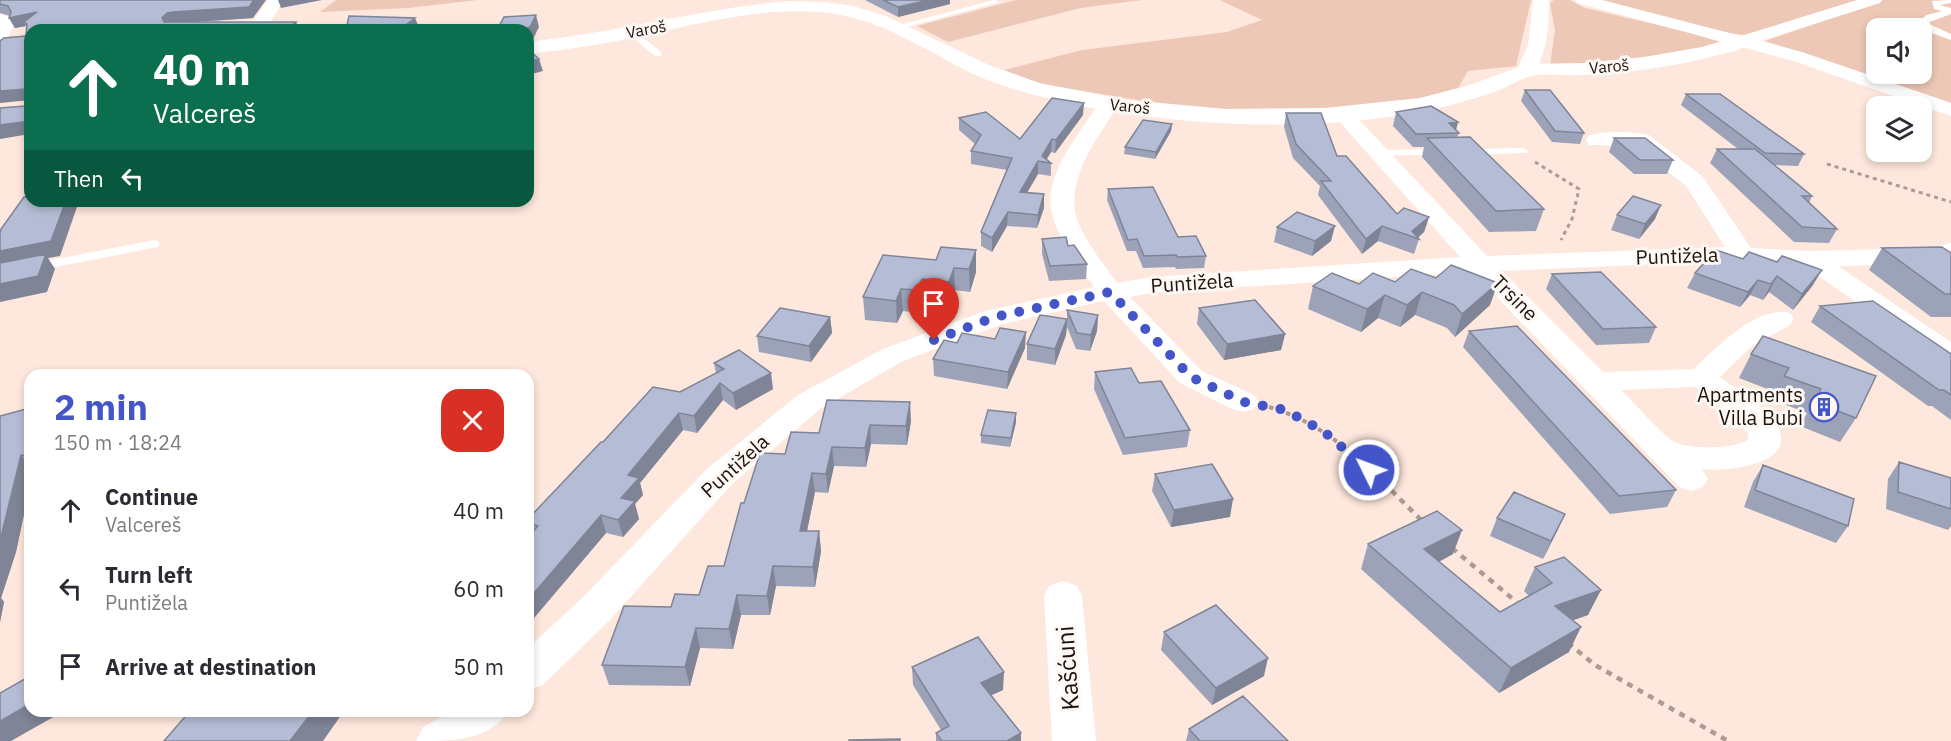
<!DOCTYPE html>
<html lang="en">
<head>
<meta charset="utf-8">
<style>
	:root { --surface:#fff; --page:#f2f2f3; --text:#2b2b33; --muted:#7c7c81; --accent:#4355c9 }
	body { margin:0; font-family:"IBM Plex Sans",sans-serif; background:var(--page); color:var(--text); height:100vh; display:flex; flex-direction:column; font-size:22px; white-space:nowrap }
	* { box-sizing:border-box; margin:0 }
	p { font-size:20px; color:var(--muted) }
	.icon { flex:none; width:33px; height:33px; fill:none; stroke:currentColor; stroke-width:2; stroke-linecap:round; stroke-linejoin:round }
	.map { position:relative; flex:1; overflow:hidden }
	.panel { position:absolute; left:24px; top:369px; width:510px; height:348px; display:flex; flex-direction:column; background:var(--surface); border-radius:18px; box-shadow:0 3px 9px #0003 }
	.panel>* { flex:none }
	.guide { position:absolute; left:24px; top:24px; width:510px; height:183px; border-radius:18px; box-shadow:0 3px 9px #0003; background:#0b6e4f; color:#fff; overflow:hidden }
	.tools { position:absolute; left:1866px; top:18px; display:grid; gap:12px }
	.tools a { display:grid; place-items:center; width:66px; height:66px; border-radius:12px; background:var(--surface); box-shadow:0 3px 9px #0003; font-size:30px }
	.pin { position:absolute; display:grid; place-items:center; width:51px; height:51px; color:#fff; margin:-62px -26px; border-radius:50% 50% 50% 0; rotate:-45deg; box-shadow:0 0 6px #0007 }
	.pin .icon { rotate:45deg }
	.me { position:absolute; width:66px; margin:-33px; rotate:312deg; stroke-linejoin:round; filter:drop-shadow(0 0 4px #0008) }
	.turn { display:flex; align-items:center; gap:21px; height:126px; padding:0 30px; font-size:27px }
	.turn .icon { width:78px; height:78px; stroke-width:2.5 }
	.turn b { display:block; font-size:42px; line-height:51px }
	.then { display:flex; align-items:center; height:57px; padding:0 30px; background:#0003; gap:12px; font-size:22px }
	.round { display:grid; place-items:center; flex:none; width:63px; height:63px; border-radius:18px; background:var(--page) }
	.summary { display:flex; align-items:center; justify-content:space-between; height:102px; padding:0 30px }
	h1 { font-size:36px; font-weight:700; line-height:45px; color:var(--accent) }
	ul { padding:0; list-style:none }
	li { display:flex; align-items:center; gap:18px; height:78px; padding:0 30px }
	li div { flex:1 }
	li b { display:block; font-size:22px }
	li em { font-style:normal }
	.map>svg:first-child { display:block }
	.green { fill:#eec8b6; fill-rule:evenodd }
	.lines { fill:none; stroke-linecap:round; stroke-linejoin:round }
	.path-far2 { stroke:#ad9a91; stroke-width:3; stroke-dasharray:4 4; stroke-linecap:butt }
	.path-far1 { stroke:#ad9a91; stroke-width:4; stroke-dasharray:4.5 4.5; stroke-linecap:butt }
	.path { stroke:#ad9a91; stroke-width:4.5; stroke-dasharray:6 6; stroke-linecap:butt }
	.lane { fill:#fff; fill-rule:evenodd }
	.street { fill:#fff; fill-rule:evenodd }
	.secondary { fill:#fff; fill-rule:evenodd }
	.wall { fill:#9ca3b8 }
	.shaded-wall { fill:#7f8496 }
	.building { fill:#b5bdd6; stroke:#7f8496; stroke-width:1.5 }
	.route { stroke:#4355c9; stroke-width:10; stroke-dasharray:0 18 }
	.labels { text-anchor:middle; stroke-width:6; stroke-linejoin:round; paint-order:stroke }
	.far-street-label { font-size:16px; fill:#1d130e; stroke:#fef8f5 }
	.street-label { font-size:20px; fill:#1d130e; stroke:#fef8f5 }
	.poi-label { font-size:20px; fill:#1d130e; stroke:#fef8f5; text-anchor:end }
	.near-street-label { font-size:24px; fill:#1d130e; stroke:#fef8f5 }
</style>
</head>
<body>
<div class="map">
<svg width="1951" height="741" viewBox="0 0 1951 741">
	<rect width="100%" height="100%" fill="#fee7dc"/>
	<!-- green -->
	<path class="green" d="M336,0H478L408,8L320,12Z
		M1016,0H1142L1081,8L948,42L917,26Z
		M1220,0H1531L1516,66L1468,71L1458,88L1414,100L1301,111L1185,108L1041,84L1004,70L1082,50L1227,32L1262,20Z
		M1554,0H1570L1585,8L1688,32L1720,42L1675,55L1550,66L1555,30L1550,3Z
		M1601,0H1859L1745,35L1708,30Z
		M1883,0H1951V103L1765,41ZM1876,28H1922V74H1876Z"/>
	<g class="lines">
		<!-- path-far2 -->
		<path class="path-far2" d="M1535,162L1579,189L1572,219L1561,240
			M1827,164L1951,202"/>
		<!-- path-far1 -->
		<path class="path-far1" d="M1269,407C1316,421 1350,449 1384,484"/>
		<!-- path -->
		<path class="path" d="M1383,482L1422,521
			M1452,548L1520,605
			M1568,643L1595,665L1728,741"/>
		<!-- lane -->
		<path class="lane" d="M994,0L1000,2L896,30L892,27Z
			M1951,0V3L1940,5L1951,8V14L1927,23L1951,34V40L1926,31L1918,25V21L1927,15L1942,11L1934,9L1932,1Z
			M627,29H633L661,52V56H655L627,33Z
			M1523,148L1528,151L1527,153L1467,155L1462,152L1467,149Z
			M1443,149L1448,152L1447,154L1380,156L1375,153L1380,150Z
			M154,240L158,241L160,244L158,247L0,278V270Z"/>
		<!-- street -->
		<path class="street" d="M268,0H284L271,21L315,25L321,26L324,30H169L172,26L178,25L254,20Z
			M1533,0H1549C1549,26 1548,52 1533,74H1519L1517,70L1528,45Z
			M1575,0H1602L1741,36L1857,0H1882L1880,3L1761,41L1802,52L1951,103V116L1790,60L1577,3Z
			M0,14L12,18L15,22L6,43L0,44Z
			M1108,99L1115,101L1118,105C1099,137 1070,171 1075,211C1078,233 1104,264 1117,283L1151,277L1460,257L1336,118L1333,114L1336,110L1343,108L1350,110L1487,256L1725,247L1686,186L1636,146L1589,145L1586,140L1589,135C1607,131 1631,131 1649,135L1703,177L1751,248L1810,251L1932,248L1951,243V259L1932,264L1838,266L1951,342V364L1941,361L1804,266L1709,262L1502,271L1603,372L1694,369C1716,348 1757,305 1790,313L1794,319L1790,325L1752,346L1720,377C1738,390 1770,409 1779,429C1795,466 1723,472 1702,469L1708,479L1703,487L1691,491L1679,487L1473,272L1151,293L1130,297L1202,371L1254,395L1259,402L1254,409L1243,412L1232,409L1180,383L1104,301L1003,324L903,361L820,409L731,485L610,620L543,685L528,690V648L582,598L707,469L798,395L883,349L985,311L1094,287C1079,264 1059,241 1052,214C1042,178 1079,133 1098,105L1101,101ZM1695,387L1732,415L1748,433V440C1734,449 1690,450 1675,442C1664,437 1632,400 1621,390Z
			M1063,581L1077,586L1082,596L1096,741H1052L1044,596L1049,586Z
			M453,711H508C489,741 453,741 416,741L423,727Z"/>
		<!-- secondary -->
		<path class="secondary" d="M788,1L825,2L853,6L886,16L989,65L1039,83L1128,100L1226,109L1325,108L1420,98L1467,86L1527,64L1583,63L1644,57L1702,47L1743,35L1750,37L1753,41C1745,50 1730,52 1718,55C1674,67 1627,73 1581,75C1566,76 1551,74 1537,75C1524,76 1513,84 1502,89C1478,98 1453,105 1429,110C1318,133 1186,127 1076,105C1041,97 1006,89 973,74C926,51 882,19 828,13C768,6 705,22 647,35C607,43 568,50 528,54V42C615,33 700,9 788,1Z"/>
	</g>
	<!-- wall -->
	<path class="wall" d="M0,0L253,18L194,22H296L299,30H30L25,106L26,26L15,28L9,18L10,16L0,13Z
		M865,0H950V4L898,17Z
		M1525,90L1584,133L1580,144L1552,142L1521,101Z
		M1686,94L1804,154L1798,166L1775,165L1812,196L1809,203L1837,229L1829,243L1794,242L1710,163L1717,149H1738L1681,105Z
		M1396,112L1458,122L1456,130L1459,133L1457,137L1544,209L1536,231L1489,232L1422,157L1424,147H1413L1393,126Z
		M1286,113L1337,156L1397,214L1429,217L1424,232L1418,238L1419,239L1414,254L1378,241L1362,254L1318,195L1320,186L1293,158L1284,127Z
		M1083,115L1055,153L1051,152L1047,159L1051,163V176L1038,174L1027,193L1044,208L1037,228L1007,226L992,252L981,246V232L1007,170L971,164V151L975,144L959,130V118L1020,139Z
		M1172,124L1171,131L1155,159L1124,154L1125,147Z
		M1614,138L1673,160L1667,174H1634L1609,152Z
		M1108,189L1206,256L1204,268L1176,269L1175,267L1143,268L1136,251H1127L1107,200Z
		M1617,215L1655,219L1639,239L1611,230Z
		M1277,227L1331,241L1312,256L1274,242Z
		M1042,239L1068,246L1087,264L1086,279L1049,281L1042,254Z
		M941,247L976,272L970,292L955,290L950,304L923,302L919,313L903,311L897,323L865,320L863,297L936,260Z
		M1882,248L1951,253V317H1931L1869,270Z
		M1716,250L1813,285L1793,310L1769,292L1763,300L1750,295L1740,307L1687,288L1695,273Z
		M1552,274L1656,327L1649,343L1596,345L1546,289Z
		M1395,282L1490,305L1455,337L1447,328L1415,315L1400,327L1378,318L1361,332L1308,309L1313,286Z
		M1820,306L1951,354V420L1932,406H1928L1811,322Z
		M1199,308L1285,334L1281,350L1224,360L1197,324Z
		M1067,310L1098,315L1097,331L1090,351L1076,349L1067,327L1066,335L1055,365L1027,360V344L1067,319Z
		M830,317L832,333L811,362L759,352L757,336Z
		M1469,331L1676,490L1667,507L1610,514L1463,347Z
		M1763,336L1856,418L1840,442L1800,426L1807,413L1771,399L1775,392L1739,378L1751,354Z
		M995,339L1025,348L1007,389L934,376L933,359L957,343Z
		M714,363L773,389L736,410L723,400L697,433L683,430L640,483L643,495L635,504L639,519L623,537L606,533L528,625V537L530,535L528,530V519L603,442L716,373Z
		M1095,372L1139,383L1190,430L1187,447L1123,455L1094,389Z
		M827,400L911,421L907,445L871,444L866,467L834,466L828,493L815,492L807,531H819L821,551L815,587L776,586L770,615H741L733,649L700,648L690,686L609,685L602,665L671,607L699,595L724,566L744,503L785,454L819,433Z
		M30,408V486L16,552L1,598L4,602L0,622V416Z
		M1016,422L1010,447L981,443V435Z
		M1899,462L1951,478V526L1948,530L1886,509L1888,479Z
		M1763,465L1848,526L1836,543L1744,507L1753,482Z
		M1155,474L1230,517L1171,527L1152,491Z
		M1497,518L1557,531L1543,559L1490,536Z
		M1368,544L1453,554L1439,562L1500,612L1529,596L1524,591L1535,567L1588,615L1573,620L1569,652L1499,693L1361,569Z
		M1164,632L1264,676L1212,705L1161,650Z
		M912,667L1003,690L991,695L1021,733V741H936V733L941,730L913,685Z
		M1189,729L1288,741H1186Z"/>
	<!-- shaded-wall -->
	<path class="shaded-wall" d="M254,0H266L253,18L178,23L167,29L162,18L167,13Z
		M278,0H322L281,8Z
		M929,0H950V4L898,17V7Z
		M37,12L24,22L26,26L15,28L9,18Z
		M536,15L539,27L533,39L528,40V30H523V29Z
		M415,18L418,25L412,30H399Z
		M296,22L299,30H287Z
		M539,59L543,71L528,75V61Z
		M25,89L30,100L0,103V91Z
		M1084,103L1083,115L1055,153L1056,140Z
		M30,121V134L0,139V125Z
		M1458,122L1455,133L1449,123Z
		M1172,124L1171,131L1155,159L1156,152Z
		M1052,139L1051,152L1045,162L1042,156Z
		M1038,161V174L1019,206L1020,192Z
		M1044,194V208L1037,228L1038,215Z
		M66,201H76L78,204L60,256L48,258L55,269L47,292L0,302V251Z
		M1661,205L1655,219L1639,239L1645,224Z
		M1008,212L1007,226L992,252V238Z
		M1429,217L1424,232L1417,238L1412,231Z
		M1335,226L1331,241L1312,256L1315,241Z
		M1382,226L1378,241L1362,254L1366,239Z
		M976,250V272L970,292L969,269Z
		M954,268L955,290L950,304L949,282Z
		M1822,270L1813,285L1793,310L1802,294Z
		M1777,276L1769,292L1763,300L1771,284Z
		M922,279L923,302L919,313L918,290Z
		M1758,280L1750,295L1740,307L1748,292Z
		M1498,283L1490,305L1455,337L1462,314Z
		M901,289L903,311L897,323L896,301Z
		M1422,292L1415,315L1400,327L1407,305Z
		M1385,295L1378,318L1361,332L1367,309Z
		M1098,315L1097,331L1090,351L1091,335Z
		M830,317L832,333L811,362L809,346Z
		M1067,319L1066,335L1055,365V349Z
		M1026,332L1025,348L1007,389L1008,372Z
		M1285,334L1281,350L1224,360L1227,344Z
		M771,373L773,389L736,410L733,393Z
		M720,383L723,400L697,433L694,416Z
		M910,402L911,421L907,445L906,426Z
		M679,413L683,430L640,483L643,495L635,504L639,519L623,537L618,520L621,498L628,475Z
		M1016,413V422L1010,447L1011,438Z
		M870,425L871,444L866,467L865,448Z
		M832,447L834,466L828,493L826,474Z
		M21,455L30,468V486L16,552L1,598L4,602L0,622V541Z
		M812,473L815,492L803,550L800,531Z
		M1233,499L1230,517L1171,527L1174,510Z
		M1565,514L1557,531L1543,559L1551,541Z
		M601,515L606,533L528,625V600Z
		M1462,530L1453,554L1415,574L1424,549Z
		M819,531L821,551L815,587L813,567Z
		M773,566L776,586L770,615L767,596Z
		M1601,590L1588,615L1543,631L1555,606Z
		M737,595L741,615L733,649L729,629Z
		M1581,627L1569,652L1499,693L1511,668Z
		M696,628L700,648L690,686L685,667Z
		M1268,658L1264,676L1212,705L1216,688Z
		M1004,672L1003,690L981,700V683Z
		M30,704V711H64L11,741H0V721Z
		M313,711H344L323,741H290Z
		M1021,733V741H1007Z"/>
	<!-- building -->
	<path class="building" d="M0,0H254L249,7L173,12L167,13L162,18L164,22H296L287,30H30V121L0,125V108L25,106V89L0,91V41L4,38L26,36L27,24L24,22L37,12L9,18L11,12L8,6L0,4Z
		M883,0H929L898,7Z
		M536,15L530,27L523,29V30H497L504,17Z
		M349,16L415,18L399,30H346Z
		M528,49L539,59L528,61Z
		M1525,90H1550L1584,133L1555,131Z
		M1686,94H1720L1804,154L1765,153Z
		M1052,98L1084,103L1056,140L1052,139L1042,156L1051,163L1038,161L1020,192L1044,194L1038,215L1008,212L992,238L981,232L1012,158L971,151L981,135L959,118L986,112L1020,139Z
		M1431,106L1458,122L1449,123L1459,133L1416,134L1396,112Z
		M1286,113H1321L1337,156H1346L1397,214L1404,208L1429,217L1412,231L1419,239L1382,226L1366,239L1321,181H1331L1296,144Z
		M1143,120L1172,124L1156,152L1125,147Z
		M1470,137L1544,209L1496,211L1427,138Z
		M1614,138H1645L1673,160H1640Z
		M1717,149H1755L1812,196H1802L1837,229L1802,227Z
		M1153,187L1178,237L1196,236L1206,256L1178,257L1176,255L1144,256L1137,239L1128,240L1108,189Z
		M30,196V201H66L51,241L0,251V233L1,229L24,197Z
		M1633,196L1661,205L1645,224L1617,215Z
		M1297,212L1335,226L1315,241L1277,227Z
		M1066,237L1068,246L1074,245L1087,264L1050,266L1042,239Z
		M941,247L976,250L969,269L954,268L949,282L922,279L918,290L901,289L896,301L863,297L883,255L936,260Z
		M1942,247L1951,253V294H1945L1882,248Z
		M1716,250L1743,259L1749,252L1777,262L1782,256L1822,270L1802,294L1777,276L1771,284L1758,280L1748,292L1695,273Z
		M46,254L38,276L0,284V263Z
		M1451,265L1498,283L1462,314L1454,305L1422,292L1407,305L1385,295L1367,309L1313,286L1332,273L1359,284L1373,273L1395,282L1411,269L1436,278Z
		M1601,272L1656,327L1603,329L1552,274Z
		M1255,300L1285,334L1227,344L1199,308Z
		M1873,301L1951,354V395L1944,390H1939L1820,306Z
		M780,308L830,317L809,346L757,336Z
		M1067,310L1098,315L1091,335L1077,333Z
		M1040,315L1067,319L1055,349L1027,344Z
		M1517,326L1676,490L1619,496L1469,331Z
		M1000,328L1026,332L1008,372L933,359L944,340L957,343L962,333L995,339Z
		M1763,336L1876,376L1856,418L1814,402L1821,389L1784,376L1789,368L1751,354Z
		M739,350L771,373L733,393L720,383L694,416L679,413L628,475L639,478L621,498L635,501L618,520L601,515L528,600V537L538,526L528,523V519L601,442H603L653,387L680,392L724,369L714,363Z
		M1131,368L1139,383L1161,381L1190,430L1125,438L1095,372Z
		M827,400L910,402L906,426L870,425L865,448L832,447L826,474L812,473L800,531H819L813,567L773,566L767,596L737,595L729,629L696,628L685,667L602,665L624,606L671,607L675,594L699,595L708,566H724L741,503H744L760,453L785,454L791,432L819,433Z
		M30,408V456L21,455L0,541V416Z
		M988,410L1016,413L1011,438L981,435Z
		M1899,462L1951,478V509L1898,492Z
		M1212,464L1233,499L1174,510L1155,474Z
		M1763,465L1854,499L1848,526L1755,490Z
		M1514,492L1565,514L1551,541L1497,518Z
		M1437,511L1462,530L1424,549L1500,612L1552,583L1535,567L1564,557L1601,590L1555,606L1581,627L1511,668L1368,544Z
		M1216,605L1268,658L1216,688L1164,632Z
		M978,637L1004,672L981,683L1021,733L1007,741H942L936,733L949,726L912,667Z
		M30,676V704L0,721V693Z
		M1243,696L1288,741H1200L1189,729Z
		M190,711H313L290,741H164Z
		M900,739V741H849V740Z"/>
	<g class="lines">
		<!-- route -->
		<path class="route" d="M934,340L995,317L1110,292L1191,377L1244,402L1285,410L1323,431L1369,470"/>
	</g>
	<!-- icons -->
	<defs>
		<g id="building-ring" transform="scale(1.5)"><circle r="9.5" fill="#fef8f5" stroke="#4355c9" stroke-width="1.5"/><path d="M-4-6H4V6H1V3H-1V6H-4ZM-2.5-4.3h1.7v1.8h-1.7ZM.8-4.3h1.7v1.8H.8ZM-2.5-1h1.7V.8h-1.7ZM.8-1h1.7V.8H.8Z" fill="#4355c9"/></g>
	</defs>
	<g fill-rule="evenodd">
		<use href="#building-ring" x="1824" y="407"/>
	</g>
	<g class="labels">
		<!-- far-street labels -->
		<g class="far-street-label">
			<text transform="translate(646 29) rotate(-10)" y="6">Varoš</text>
			<text transform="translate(1609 66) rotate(-5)" y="6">Varoš</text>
			<text transform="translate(1130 106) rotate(6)" y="6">Varoš</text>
		</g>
		<!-- street labels -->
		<g class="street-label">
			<text transform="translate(1677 256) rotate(-2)" y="7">Puntižela</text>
			<text transform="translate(1192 283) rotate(-4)" y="7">Puntižela</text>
			<text transform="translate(1515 298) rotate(45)" y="7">Trsine</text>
			<text transform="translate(735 466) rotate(-42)" y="7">Puntižela</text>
		</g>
		<!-- poi labels -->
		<g class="poi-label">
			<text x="1803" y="402">Apartments<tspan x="1803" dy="23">Villa Bubi</tspan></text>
		</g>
		<!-- near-street labels -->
		<g class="near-street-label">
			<text transform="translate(1068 668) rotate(-94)" y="8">Kašćuni</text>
		</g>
	</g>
</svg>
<div class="tools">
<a><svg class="icon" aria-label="sound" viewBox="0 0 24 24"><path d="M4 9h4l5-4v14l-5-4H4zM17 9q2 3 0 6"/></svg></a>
<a><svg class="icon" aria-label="layers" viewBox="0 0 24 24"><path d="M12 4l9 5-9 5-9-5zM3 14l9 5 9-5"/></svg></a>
</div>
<div class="pin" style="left:934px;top:340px;background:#d93025"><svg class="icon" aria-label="arrive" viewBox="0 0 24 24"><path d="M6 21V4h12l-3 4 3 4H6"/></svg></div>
<svg class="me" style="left:1369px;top:470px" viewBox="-20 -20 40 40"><circle r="17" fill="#4355c9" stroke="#fff" stroke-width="3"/><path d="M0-11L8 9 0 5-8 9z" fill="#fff"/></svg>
<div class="guide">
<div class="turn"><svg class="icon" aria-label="ahead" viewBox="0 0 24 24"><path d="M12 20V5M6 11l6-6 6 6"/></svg><div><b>40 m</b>Valcereš</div></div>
<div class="then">Then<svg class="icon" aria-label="left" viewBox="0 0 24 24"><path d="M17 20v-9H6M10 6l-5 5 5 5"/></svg></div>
</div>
<section class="panel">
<div class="summary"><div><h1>2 min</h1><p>150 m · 18:24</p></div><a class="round" style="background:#d93025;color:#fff"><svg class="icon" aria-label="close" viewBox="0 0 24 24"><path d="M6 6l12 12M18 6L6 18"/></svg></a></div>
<ul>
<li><svg class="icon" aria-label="ahead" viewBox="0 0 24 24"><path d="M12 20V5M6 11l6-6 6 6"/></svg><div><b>Continue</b><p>Valcereš</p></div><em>40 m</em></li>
<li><svg class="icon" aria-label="left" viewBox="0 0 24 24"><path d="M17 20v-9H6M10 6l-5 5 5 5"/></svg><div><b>Turn left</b><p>Puntižela</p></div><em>60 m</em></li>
<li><svg class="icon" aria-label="arrive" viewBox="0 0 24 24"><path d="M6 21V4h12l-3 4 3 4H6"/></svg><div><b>Arrive at destination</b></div><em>50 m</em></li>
</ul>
</section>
</div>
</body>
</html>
